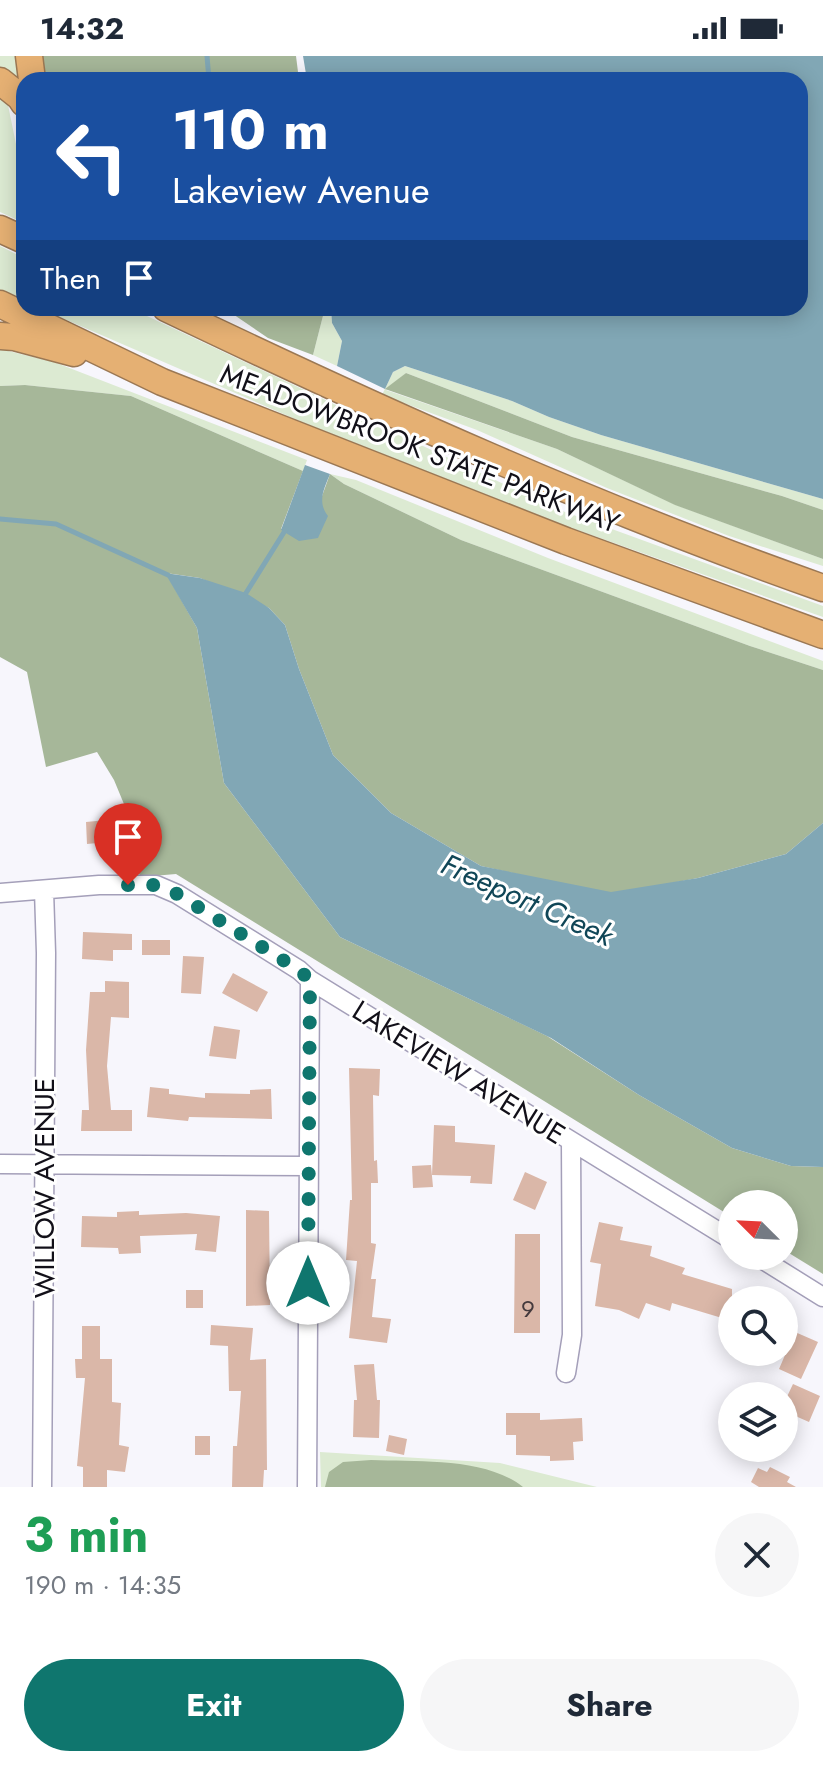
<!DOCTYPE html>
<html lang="en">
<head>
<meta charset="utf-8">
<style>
	:root { --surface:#fff; --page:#f6f6f7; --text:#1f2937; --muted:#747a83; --accent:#0f766e }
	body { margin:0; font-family:Jost,sans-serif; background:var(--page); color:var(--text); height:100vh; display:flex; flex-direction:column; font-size:30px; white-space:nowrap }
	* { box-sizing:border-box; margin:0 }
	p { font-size:26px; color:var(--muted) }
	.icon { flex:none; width:44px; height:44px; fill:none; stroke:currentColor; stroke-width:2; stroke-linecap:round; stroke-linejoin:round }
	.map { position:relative; height:1431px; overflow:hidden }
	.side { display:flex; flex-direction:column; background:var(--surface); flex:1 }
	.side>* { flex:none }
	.hud { position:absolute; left:16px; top:16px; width:792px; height:244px; border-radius:24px; box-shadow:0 4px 20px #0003; background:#1a4fa0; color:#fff; overflow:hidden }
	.needle { width:52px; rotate:294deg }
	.controls { position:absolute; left:718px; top:1134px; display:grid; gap:16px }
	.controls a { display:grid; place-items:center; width:80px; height:80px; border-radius:50%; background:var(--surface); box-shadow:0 4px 20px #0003; font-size:40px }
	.pin { position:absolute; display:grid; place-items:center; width:68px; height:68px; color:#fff; margin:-82px -34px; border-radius:50% 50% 50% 0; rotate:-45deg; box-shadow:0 0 8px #0007 }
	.pin .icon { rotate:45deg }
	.me { position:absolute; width:88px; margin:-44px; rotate:0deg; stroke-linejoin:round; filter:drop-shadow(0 0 6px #0008) }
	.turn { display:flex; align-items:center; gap:28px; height:168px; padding:0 24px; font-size:36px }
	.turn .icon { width:104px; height:104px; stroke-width:2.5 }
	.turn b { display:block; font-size:56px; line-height:68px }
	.then { display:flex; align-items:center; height:76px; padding:0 24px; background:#0003; gap:16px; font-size:30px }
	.round { display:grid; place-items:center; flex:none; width:84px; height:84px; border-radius:42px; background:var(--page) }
	.headline { display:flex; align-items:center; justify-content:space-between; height:136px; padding:0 24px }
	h1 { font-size:48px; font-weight:700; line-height:60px; color:#1e9e55 }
	.button { display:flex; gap:16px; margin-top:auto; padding:16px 24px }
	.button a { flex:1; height:92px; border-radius:48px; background:var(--accent); color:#fff; font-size:32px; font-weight:700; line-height:92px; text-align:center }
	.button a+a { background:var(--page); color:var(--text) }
	.status { display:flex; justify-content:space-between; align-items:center; height:56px; padding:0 40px; background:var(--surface); direction:ltr }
	.status svg { height:22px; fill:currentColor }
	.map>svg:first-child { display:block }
	.green { fill:#dcead2 }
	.forest { fill:#a6b799 }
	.water { fill:#81a7b5 }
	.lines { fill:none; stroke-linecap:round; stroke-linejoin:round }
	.stream { stroke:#81a7b5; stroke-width:5 }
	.building { fill:#dab7a8 }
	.minor-casing { stroke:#a49fb9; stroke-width:21 }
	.highway-casing { stroke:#9b7854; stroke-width:29 }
	.minor { stroke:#fff; stroke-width:18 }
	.highway { stroke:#e5b073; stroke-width:26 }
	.route { stroke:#0f766e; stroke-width:14; stroke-dasharray:0 25.2 }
	.labels { text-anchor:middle; stroke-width:6; stroke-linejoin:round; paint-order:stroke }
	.number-label { font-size:24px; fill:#443a3d }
	.street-label { font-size:28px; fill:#121019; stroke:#fff }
	.water-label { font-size:30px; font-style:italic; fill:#104657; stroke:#fff }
</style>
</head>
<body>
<div class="status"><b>14:32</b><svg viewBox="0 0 49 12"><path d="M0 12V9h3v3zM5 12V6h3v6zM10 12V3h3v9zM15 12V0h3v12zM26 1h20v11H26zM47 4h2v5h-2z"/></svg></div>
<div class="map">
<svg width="823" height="1431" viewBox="0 0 823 1431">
	<rect width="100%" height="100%" fill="#f7f6fc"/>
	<!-- green -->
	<path class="green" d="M0,0H17L20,27L0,17Z
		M0,35L8,49L17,93L24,110V167L0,156Z
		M0,190L24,202V245L0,234Z
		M39,252H130L557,453L823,550V561L566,470L302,366Z
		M325,252H331L332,267L342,285L337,310L313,299Z
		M0,293L54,306L307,404L303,415L131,340L25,329L0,330Z
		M405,310L512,345L549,361L601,379L823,443V454L782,440L572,381L406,317L386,334L557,393L676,449L823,503V510L729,480L607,432L477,374L382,339L393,316Z
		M330,418L356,424L548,502L823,605V614L750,590L461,484L344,428Z
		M320,1396L500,1407L597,1431H321Z"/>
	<!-- forest -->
	<path class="forest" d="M40,0H296L299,24H43Z
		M224,252H325L313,299L268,282Z
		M406,317L572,381L782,440L823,454V503L675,449L557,393L385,333Z
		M25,329L131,340L303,415L281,473L322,453V440L330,418L344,428L461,484L750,590L823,614V767L786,798L698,822L610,839L481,810L391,757L333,699L299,613L285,569L269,552L200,522L166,517L197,572L224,727L340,881L547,980L639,1039L732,1092L791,1110L823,1111V1218L784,1194V1148H732V1161L176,818L141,821L131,805L136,777L114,724L97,696L46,711L27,616L0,601V330Z
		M371,1404C418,1406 485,1401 523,1431H325L329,1416L343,1406Z"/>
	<!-- water -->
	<path class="water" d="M303,0H823V443L601,379L549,361L512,345L405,310L393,316L385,333L337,310L342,285L332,267L331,252H800V24H307Z
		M305,409L330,418C324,433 317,446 328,460L318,482L299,485L281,474Z
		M165,517L200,522L246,537L269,552L285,569L299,613L333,699L391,757L481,810L611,836L698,822L786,798L823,767V1111L791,1110L732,1092L639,1039L551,982L340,881L224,727L197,572Z"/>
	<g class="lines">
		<!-- stream -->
		<path class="stream" d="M207,0L209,24
			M0,463L56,468L168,519
			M246,537L286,473"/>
	</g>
	<!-- building -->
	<path class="building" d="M117,763L118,785L87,788L86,766Z
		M83,876L132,878V894H113V905L82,903Z
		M142,884H170V899H142Z
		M183,900L204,901L201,938L181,937Z
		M233,917L268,936L257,956L222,937Z
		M105,925L129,926V962L111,961L107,1010L111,1054H132V1075H81L82,1054H89L86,994L90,936H105Z
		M214,970L240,974L236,1003L209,1000Z
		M349,1012L380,1013L379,1040L373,1039L374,1105L377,1104L378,1127H371V1187L376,1188L371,1223H376L372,1261L391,1263L387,1287L349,1282L357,1205L346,1204L350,1144H352Z
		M150,1031L169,1033V1038L205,1042V1037L250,1038V1034L271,1033L272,1063L189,1061L188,1065L147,1061Z
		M434,1069L455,1070V1086L495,1089L492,1128L470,1127L471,1120L432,1119Z
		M431,1109L433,1131L413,1132L412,1110Z
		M525,1116L547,1126L535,1154L513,1144Z
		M246,1154L269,1155L270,1249L246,1250Z
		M139,1155V1159L186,1157L220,1160L216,1196L195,1194L197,1178L140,1180L141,1197L119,1198L118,1192L81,1191L82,1160L117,1161V1156Z
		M599,1166L623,1171L620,1184L652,1190L650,1200L685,1212L682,1218L732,1233V1265L672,1247L670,1255L646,1247L639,1263L619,1254L595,1250L601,1208L590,1206Z
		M515,1178H540V1277H514Z
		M186,1234H203V1252H186Z
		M211,1269L253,1272L250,1304L266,1303L267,1414H264L263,1431H232L233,1390H237L241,1335H229L228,1290L210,1289Z
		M82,1270H100V1303H112V1346L121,1347L119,1389L129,1391L125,1416L107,1414V1431H83V1411L77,1410L85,1322H76L75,1303H82Z
		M795,1276L818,1286L801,1323L779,1313Z
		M374,1308L377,1344H380L379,1382L353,1381L354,1344H357L354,1309Z
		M793,1328L820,1340L809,1366L784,1355V1347Z
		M506,1357H540V1364L582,1362L583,1385L573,1386L574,1404L550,1405V1400L516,1399V1379H506Z
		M389,1379L407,1383L404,1399L386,1395Z
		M195,1380H210V1399H195Z
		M770,1411L790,1421L787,1426L796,1431H759L751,1426L758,1412L767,1416Z"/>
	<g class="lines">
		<!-- minor casing -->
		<g class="minor-casing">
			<path id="minor" d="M0,837L99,829H156L177,838L299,914L310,924L732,1184
				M0,1108L308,1110
				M757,1200L823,1241
				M566,1317L572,1279L571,1085
				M42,1431L46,897L44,834
				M307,1431L310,924"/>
		</g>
		<!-- highway casing -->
		<g class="highway-casing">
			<path id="highway" d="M29,0L32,24
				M0,25L20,41L24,47
				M0,173L24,184
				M0,248L162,326L566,485L823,579
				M166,252C381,355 598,453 823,532
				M0,280L14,281L74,297"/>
		</g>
		<!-- minor -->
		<use href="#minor" class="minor"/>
		<!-- highway -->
		<use href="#highway" class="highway"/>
	</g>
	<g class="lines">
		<!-- route -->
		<path class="route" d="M128,829H156L177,838L299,914L310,924L308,1227"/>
	</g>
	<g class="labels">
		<!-- number labels -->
		<g class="number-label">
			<text x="528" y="1261">9</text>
		</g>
		<!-- street labels -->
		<g class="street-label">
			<text transform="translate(420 392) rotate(21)" y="10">MEADOWBROOK STATE PARKWAY</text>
			<text transform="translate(459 1016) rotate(32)" y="10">LAKEVIEW AVENUE</text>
			<text transform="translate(44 1132) rotate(-90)" y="10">WILLOW AVENUE</text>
		</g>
		<!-- water labels -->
		<g class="water-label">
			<text transform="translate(527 844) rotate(24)" y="10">Freeport Creek</text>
		</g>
	</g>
</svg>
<div class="controls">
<a><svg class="needle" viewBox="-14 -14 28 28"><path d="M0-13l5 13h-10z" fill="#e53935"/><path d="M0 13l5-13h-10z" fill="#747a83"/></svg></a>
<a><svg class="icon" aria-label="search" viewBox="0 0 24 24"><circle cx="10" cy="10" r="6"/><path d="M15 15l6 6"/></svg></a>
<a><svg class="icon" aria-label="layers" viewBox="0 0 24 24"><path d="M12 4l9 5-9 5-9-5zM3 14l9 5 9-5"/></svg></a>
</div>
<div class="pin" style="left:128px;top:829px;background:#d93025"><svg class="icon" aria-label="arrive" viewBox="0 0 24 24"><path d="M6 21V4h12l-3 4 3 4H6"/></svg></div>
<svg class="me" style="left:308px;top:1227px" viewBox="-20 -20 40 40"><circle r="19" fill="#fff"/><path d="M0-13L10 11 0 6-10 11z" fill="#0f766e"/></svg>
<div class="hud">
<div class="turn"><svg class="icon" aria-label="left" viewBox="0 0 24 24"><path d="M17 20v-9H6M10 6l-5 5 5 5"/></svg><div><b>110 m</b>Lakeview Avenue</div></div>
<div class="then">Then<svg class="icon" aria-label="arrive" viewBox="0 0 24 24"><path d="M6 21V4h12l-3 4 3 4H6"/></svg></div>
</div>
</div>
<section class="side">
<div class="headline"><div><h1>3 min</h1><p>190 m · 14:35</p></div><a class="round"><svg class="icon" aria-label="close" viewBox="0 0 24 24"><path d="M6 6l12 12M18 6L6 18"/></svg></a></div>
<div class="button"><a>Exit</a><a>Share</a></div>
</section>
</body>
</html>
